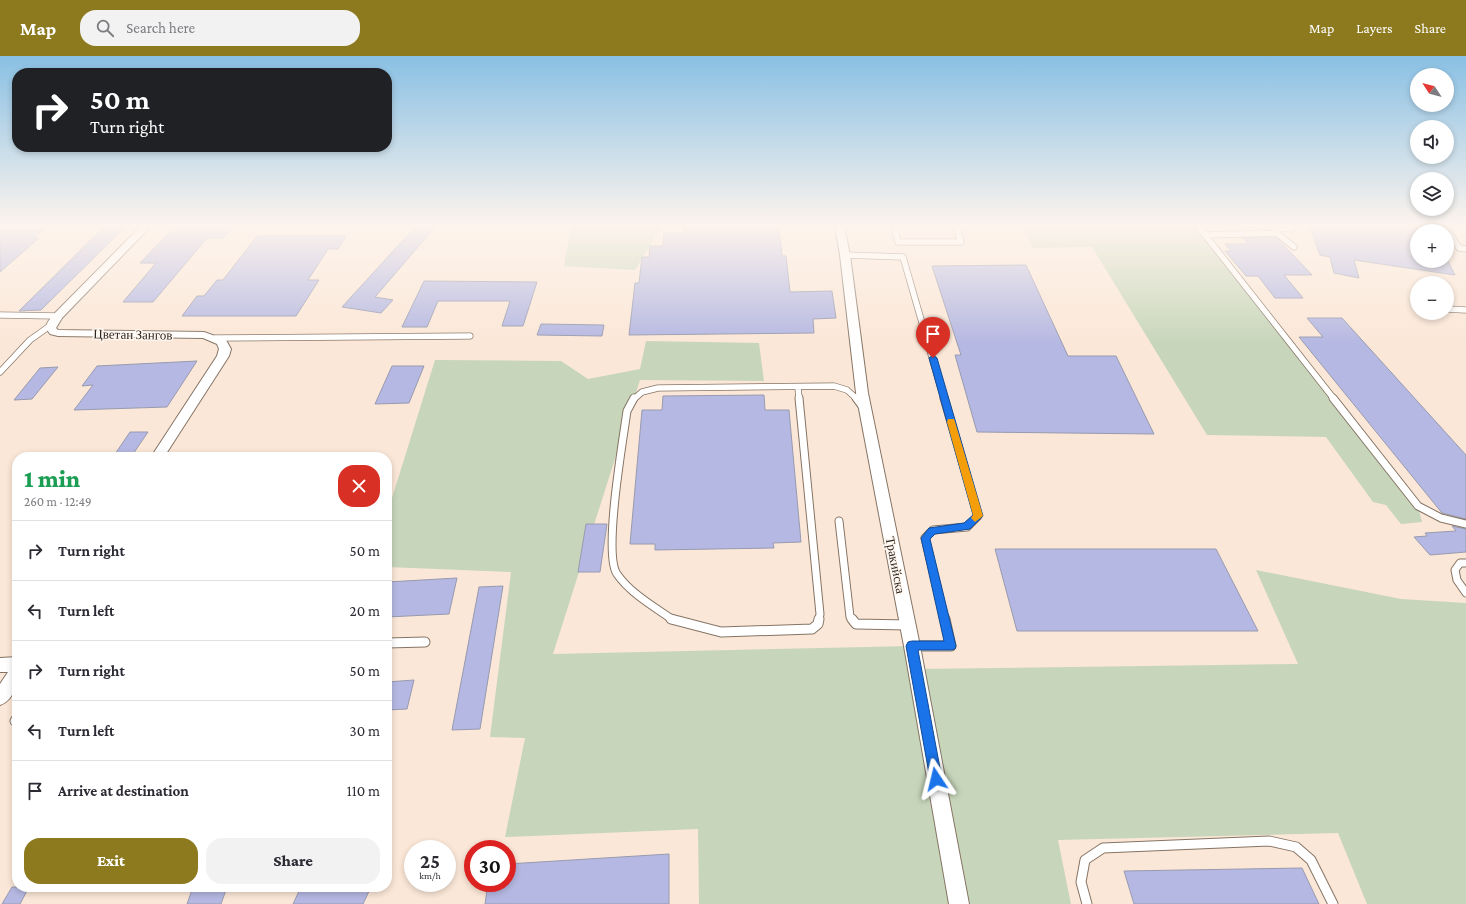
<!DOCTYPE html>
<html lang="en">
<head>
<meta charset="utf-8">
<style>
	:root { --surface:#fff; --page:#f2f2f3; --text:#2b2b33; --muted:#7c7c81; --line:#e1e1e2; --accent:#8d7a1f }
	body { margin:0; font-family:"Crimson Pro",serif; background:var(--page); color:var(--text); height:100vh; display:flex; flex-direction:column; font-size:15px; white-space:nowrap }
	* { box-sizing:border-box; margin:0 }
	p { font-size:13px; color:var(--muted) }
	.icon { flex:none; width:22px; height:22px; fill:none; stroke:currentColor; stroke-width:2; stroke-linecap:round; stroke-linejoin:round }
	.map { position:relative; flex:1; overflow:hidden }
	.drawer { position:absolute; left:12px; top:396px; width:380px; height:440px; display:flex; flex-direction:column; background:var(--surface); border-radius:16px; box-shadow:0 2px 6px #0003 }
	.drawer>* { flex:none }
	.guide { position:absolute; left:12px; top:12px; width:380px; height:84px; border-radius:16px; box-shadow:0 2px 6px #0003; background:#202124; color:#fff; overflow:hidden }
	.needle { width:26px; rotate:306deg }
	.buttons { position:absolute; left:1410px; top:12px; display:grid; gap:8px }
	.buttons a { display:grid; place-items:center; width:44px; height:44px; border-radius:50%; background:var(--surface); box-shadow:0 2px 6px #0003; font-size:20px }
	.speed { position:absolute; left:404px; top:784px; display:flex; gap:8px; font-size:20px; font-weight:700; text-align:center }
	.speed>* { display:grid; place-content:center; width:52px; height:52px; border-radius:50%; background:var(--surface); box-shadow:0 2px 6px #0003; line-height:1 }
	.speed small { font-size:10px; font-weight:400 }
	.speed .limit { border:6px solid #d22; background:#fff; color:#111 }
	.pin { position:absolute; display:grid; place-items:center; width:34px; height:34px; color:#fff; margin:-41px -17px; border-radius:50% 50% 50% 0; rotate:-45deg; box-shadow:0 0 4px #0007 }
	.pin .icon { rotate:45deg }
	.me { position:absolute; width:44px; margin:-22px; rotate:350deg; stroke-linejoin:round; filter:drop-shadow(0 0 3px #0008) }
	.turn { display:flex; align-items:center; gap:14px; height:84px; padding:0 12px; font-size:18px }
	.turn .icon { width:52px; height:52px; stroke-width:2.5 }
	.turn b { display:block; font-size:28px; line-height:34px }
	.round { display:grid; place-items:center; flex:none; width:42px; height:42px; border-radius:16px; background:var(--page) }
	.head { display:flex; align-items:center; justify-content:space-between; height:68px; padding:0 12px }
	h1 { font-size:24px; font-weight:800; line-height:30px; color:#1e9e55 }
	.action { display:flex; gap:8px; margin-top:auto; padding:8px 12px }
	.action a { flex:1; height:46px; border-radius:16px; background:var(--accent); color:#fff; font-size:16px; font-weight:800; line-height:46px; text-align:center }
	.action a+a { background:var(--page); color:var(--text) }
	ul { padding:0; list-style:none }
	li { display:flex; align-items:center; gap:12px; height:60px; padding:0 12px; border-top:1px solid var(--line) }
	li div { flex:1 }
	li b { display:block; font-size:15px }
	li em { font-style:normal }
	header { display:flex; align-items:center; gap:24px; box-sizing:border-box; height:56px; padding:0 20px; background:var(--accent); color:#fff }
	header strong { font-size:19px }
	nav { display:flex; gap:22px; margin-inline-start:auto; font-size:14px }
	.search { width:280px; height:36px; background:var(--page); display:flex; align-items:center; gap:10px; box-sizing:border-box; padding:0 14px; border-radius:16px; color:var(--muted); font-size:15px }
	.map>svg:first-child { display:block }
	.green { fill:#c7d6ba }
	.building { fill:#b5b8e2; stroke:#989aaf }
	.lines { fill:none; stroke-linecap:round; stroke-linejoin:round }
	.service-far2-casing { stroke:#857465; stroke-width:7 }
	.service-far1-casing { stroke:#857465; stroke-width:9 }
	.service-casing { stroke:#857465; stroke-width:11 }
	.minor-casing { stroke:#857465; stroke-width:2 }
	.service-far2 { stroke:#fff; stroke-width:5.5 }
	.service-far1 { stroke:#fff; stroke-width:7 }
	.service { stroke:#fff; stroke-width:9 }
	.minor { fill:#fff; fill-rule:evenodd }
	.route { fill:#1a73e8; stroke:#114b97 }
	.slow { fill:#f59e0b }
	.labels { text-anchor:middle; stroke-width:3; stroke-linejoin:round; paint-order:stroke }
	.street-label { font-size:13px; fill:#2d251f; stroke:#fff7f0 }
</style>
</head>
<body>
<header>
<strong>Map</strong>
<div class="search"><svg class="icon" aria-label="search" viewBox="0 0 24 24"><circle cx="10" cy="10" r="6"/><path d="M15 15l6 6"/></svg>Search here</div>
<nav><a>Map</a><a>Layers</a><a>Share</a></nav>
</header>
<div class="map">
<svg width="1466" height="848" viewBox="0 0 1466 848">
	<rect width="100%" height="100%" fill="#fbe7d7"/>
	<!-- green -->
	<path class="green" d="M571,170H662L635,214L564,210Z
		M1022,170H1198L1418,450L1422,466L1401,468L1386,449L1373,446L1326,381L1207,379L1092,191L1033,192Z
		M646,285L759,287L764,325L640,324L553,598L912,590L916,613L1298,608L1256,514L1401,543L1466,547V848H1367L1338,777L1058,784L1071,848H699L698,773L505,781L525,682L490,681L511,516L387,511V458L435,304L561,305L588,323L640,313Z"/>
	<!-- building -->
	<path class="building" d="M105,170H126L41,254L19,255Z
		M416,170H436L375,241L393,244L381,257L342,251Z
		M683,170H779L782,200H786L790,236L832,235L836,262L813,263L814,277L629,279L635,227H639L642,201H649L650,190H663L664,177H683Z
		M1309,170H1417V205H1448L1455,219L1354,204L1359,222L1334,217L1330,201L1320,199Z
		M179,171H233L223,182H207L153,246H123L156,207H140L169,177H173Z
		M0,173H44L34,182H39L0,216Z
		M257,180H346L338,193H328L308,224H319L296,260H182L197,240H204L217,224H223Z
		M1276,181L1312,219H1284L1303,242H1275L1258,220H1246L1225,195H1231L1225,188H1248L1243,182Z
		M1026,209L1068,300H1116L1154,378L977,376L955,299H961L932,210Z
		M424,225L537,226L523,270H502L510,245H438L427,271H402Z
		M1307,262H1342L1466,399V463L1442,457L1299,281H1323Z
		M541,268L604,269L602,280L537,279Z
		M197,305L167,351L74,354L93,329L82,330L97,310Z
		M392,310H424L409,347L375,348Z
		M58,311L32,343L14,344L40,312Z
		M764,339L765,354H789L801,486L773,487L774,492L655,494V488H630L642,354H662L663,340Z
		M130,376H148L131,401H113Z
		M586,468H607L600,516H578Z
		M1452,470L1466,473V496L1430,499L1414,481L1427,480L1425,477L1456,475Z
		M995,493H1216L1258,575H1017Z
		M457,522L449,558L387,561V526Z
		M503,530L480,673L452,674L479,531Z
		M414,624L407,653L387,654V626Z
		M669,798V848H485L488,827H507V808Z
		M1302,812L1319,848H1134L1124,815Z
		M12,831H29L20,848H2Z
		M193,831H227L221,848H187Z
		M301,831H371L363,848H293Z"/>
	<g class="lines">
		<!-- service-far2 casing -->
		<g class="service-far2-casing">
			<path id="service-far2" d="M894,170L898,186H961L956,170
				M1198,170L1334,343
				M1265,170L1292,173V170
				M1445,170L1459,192L1466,193
				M1205,179L1277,177L1294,191
				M845,199L903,201L944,343
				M1447,253L1466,254
				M0,259L58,260
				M215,282L470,280
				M0,316L30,284L51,269
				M798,331L799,343
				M634,343L642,336L658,332L834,330L847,334L857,343"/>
		</g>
		<!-- service-far1 casing -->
		<g class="service-far1-casing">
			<path id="service-far1" d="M634,342L627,355C623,384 603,498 617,518C630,537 653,550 673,564
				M799,342L820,558L819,564
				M856,342L862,350
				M944,342L978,460L967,471L933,474L925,482L945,564
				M1333,342L1418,450L1441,462L1466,468
				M839,465L850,561L853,564
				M1466,507H1460L1455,514L1457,524L1466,537"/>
		</g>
		<!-- service casing -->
		<g class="service-casing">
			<path id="service" d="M671,563L721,576L812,573L818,568L819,563
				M852,563L856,568L908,569
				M387,587L425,586
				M912,590H951L945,563
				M15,665L17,662
				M1087,848L1081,826L1085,804L1103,792L1269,785L1296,791L1311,804L1333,848"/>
		</g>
		<!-- minor casing -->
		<g class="minor-casing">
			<path id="minor" d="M141,170H151L62,262L56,272L58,274L204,276L226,284L231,293L229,300L164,401H151L217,300L219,293L217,288L203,282L58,280L50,278C43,269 48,266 54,258Z
				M835,170H844L850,199L868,337L920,590L969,848H949L904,590L856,337L840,199Z
				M17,601C17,618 19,642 0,649V628L8,616H0V602Z"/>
		</g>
		<!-- service-far2 -->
		<use href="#service-far2" class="service-far2"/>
		<!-- service-far1 -->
		<use href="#service-far1" class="service-far1"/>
		<!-- service -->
		<use href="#service" class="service"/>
		<!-- minor -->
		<use href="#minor" class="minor"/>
	</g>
	<!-- sky -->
	<linearGradient id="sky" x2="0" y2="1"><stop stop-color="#89c0e4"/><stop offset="0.59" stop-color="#fdf4ed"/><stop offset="1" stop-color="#fdf4ed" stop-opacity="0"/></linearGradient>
	<rect width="1466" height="288" fill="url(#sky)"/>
	<!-- route -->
	<path class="route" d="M933,299L937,302L983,460L970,473L935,478L930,483L956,590L955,593L951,594H918L942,723L940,727L936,729L932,727L930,723L906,590L908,586L912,585H944L921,482L929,472L964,467L973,459L929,302Z"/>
	<!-- slow -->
	<path class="slow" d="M948,363H954L955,366L983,460L975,466L971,462L973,459L947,366Z"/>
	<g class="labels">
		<!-- street labels -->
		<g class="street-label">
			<text transform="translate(133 278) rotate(1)" y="5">Цветан Зангов</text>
			<text transform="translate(896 509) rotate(79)" y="5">Тракийска</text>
		</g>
	</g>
</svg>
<div class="buttons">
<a><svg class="needle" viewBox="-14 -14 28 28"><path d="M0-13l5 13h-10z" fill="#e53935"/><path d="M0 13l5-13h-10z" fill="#7c7c81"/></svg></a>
<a><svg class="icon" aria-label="sound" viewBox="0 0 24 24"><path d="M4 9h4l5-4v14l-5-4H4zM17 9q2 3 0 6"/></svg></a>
<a><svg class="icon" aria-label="layers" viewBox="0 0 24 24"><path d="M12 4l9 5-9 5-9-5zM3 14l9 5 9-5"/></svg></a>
<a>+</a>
<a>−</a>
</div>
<div class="speed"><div>25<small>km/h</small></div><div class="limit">30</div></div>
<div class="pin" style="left:933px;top:302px;background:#d93025"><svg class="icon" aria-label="arrive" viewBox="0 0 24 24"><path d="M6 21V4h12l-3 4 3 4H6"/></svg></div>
<svg class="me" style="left:936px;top:723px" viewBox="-20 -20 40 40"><path d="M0-17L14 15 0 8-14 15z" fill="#1a73e8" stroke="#fff" stroke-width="4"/></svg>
<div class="guide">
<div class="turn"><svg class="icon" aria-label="right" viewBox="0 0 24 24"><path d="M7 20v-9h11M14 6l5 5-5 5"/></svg><div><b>50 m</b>Turn right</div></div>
</div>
<section class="drawer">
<div class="head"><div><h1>1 min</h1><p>260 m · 12:49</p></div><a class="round" style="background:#d93025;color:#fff"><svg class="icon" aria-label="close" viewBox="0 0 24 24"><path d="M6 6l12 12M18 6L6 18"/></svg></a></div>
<ul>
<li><svg class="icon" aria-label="right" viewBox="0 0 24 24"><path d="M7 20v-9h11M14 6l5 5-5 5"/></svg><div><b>Turn right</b></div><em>50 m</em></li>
<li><svg class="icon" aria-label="left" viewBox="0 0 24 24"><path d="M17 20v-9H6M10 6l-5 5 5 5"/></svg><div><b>Turn left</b></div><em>20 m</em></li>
<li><svg class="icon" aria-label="right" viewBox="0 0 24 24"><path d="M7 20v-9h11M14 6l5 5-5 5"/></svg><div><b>Turn right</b></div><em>50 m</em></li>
<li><svg class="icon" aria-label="left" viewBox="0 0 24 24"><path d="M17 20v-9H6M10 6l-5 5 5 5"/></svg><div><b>Turn left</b></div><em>30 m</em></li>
<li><svg class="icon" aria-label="arrive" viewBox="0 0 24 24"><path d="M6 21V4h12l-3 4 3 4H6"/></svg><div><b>Arrive at destination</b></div><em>110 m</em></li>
</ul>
<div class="action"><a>Exit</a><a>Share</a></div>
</section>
</div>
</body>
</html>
